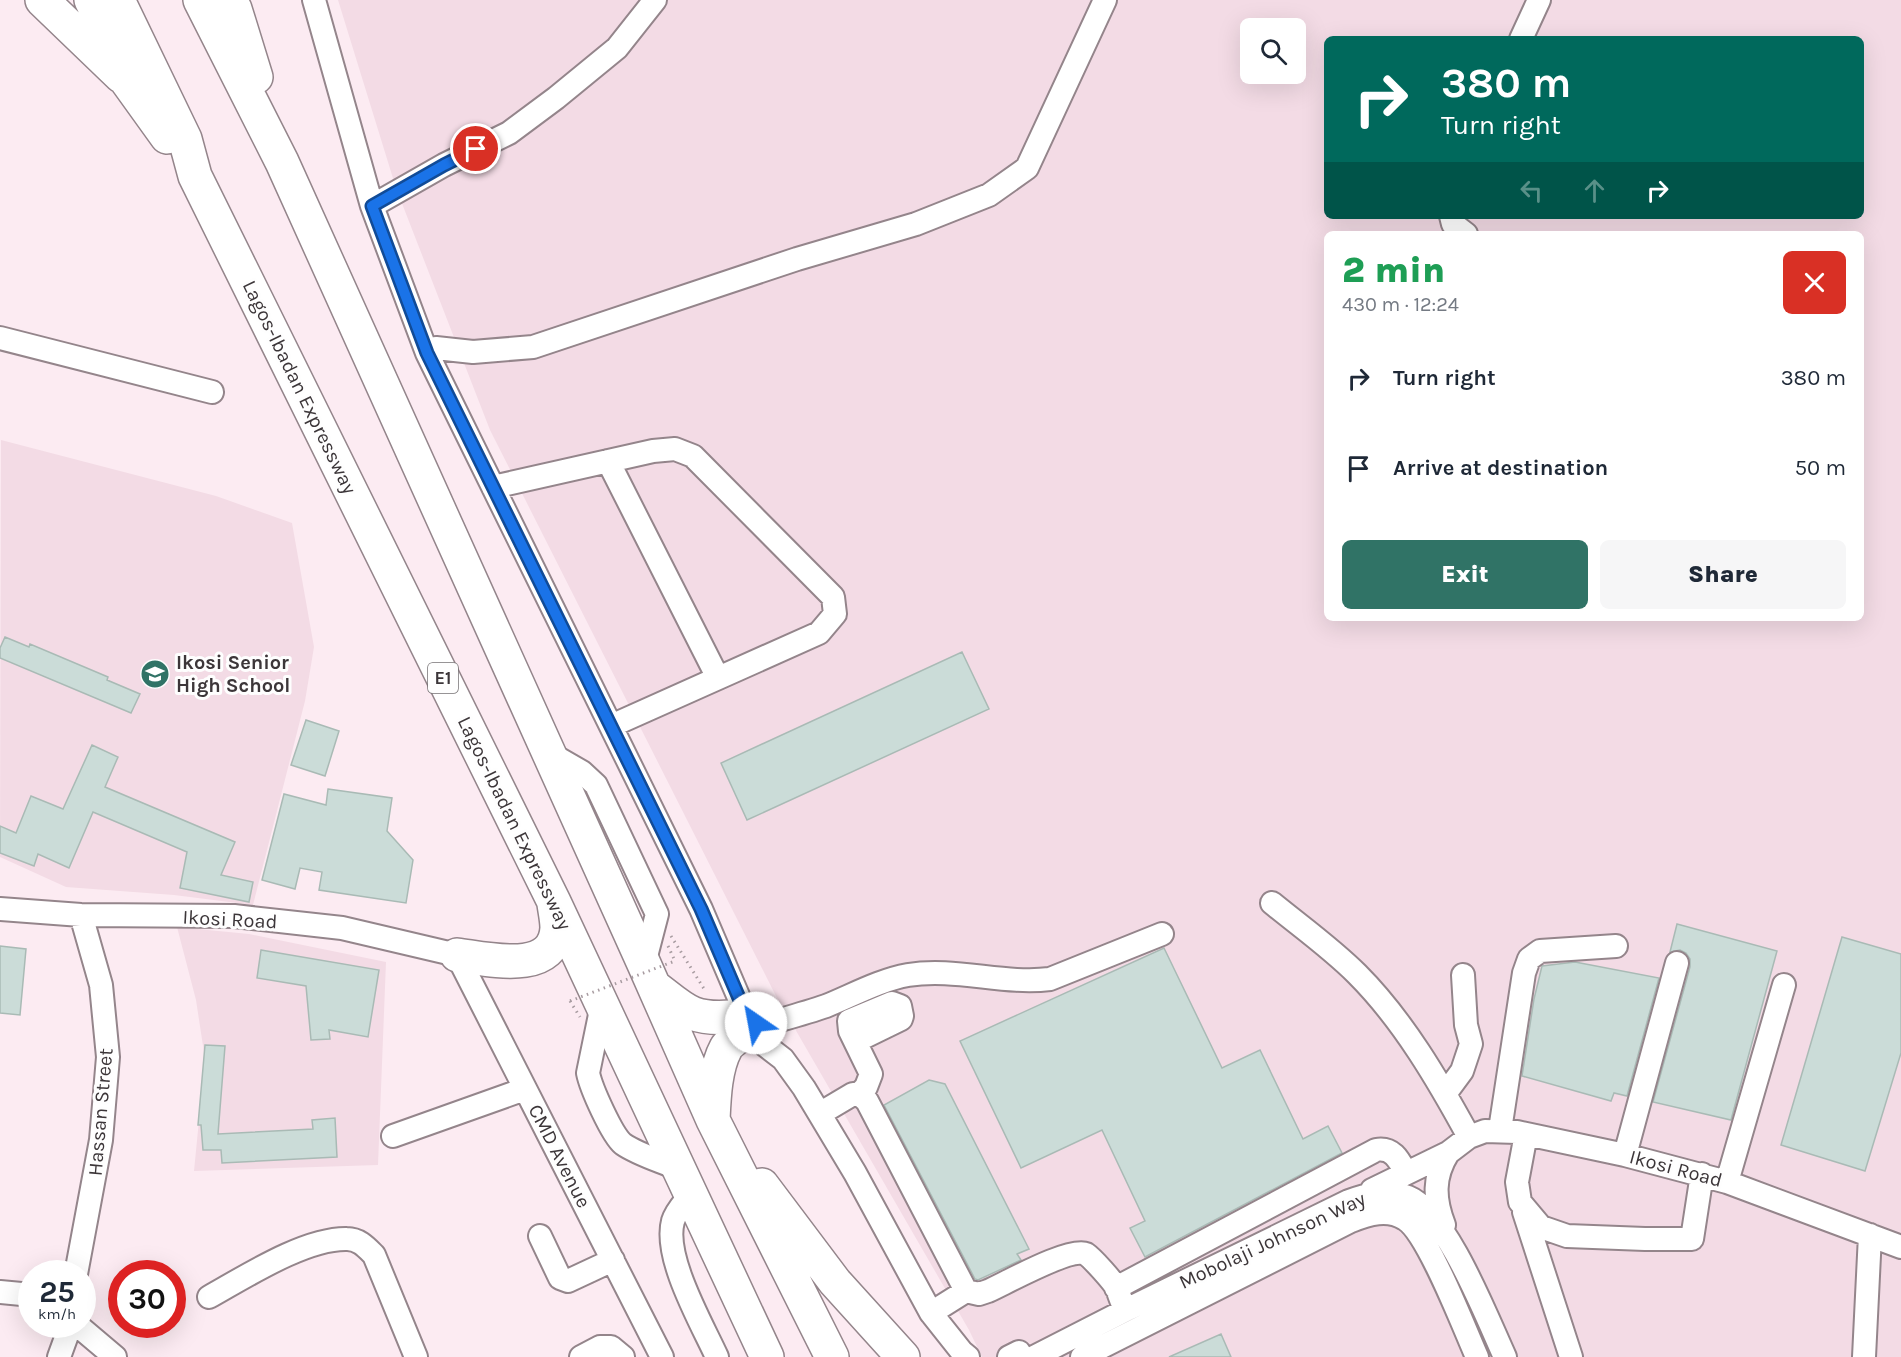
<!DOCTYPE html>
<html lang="en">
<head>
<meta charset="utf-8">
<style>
	:root { --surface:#fff; --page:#f6f6f7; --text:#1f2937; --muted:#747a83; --accent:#307366 }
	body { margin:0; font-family:Karla,sans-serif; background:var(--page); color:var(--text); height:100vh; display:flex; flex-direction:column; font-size:22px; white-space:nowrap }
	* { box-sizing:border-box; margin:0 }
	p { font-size:20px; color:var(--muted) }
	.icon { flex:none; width:33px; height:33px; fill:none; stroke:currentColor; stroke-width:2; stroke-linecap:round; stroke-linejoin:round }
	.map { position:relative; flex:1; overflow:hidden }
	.panel { position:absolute; left:1324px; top:231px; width:540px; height:390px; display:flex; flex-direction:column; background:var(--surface); border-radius:9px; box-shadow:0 6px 24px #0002 }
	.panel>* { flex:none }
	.banner { position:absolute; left:1324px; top:36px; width:540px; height:183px; border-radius:9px; box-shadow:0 6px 24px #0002; background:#00695c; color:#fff; overflow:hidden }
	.controls { position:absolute; left:1240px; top:18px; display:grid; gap:12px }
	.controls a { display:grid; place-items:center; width:66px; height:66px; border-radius:9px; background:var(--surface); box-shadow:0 6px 24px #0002; font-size:30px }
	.speed { position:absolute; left:18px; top:1260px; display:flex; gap:12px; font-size:30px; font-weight:700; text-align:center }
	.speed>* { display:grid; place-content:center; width:78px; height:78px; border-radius:50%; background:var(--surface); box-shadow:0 6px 24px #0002; line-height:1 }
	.speed small { font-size:15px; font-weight:400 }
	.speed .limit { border:9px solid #d22; background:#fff; color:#111 }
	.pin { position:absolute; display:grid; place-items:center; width:51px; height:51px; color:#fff; margin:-26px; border:3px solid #fff; border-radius:50%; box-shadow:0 2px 6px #0007 }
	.me { position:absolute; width:66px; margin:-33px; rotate:327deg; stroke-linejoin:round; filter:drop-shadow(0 0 4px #0008) }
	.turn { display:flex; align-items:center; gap:21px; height:126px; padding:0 18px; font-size:27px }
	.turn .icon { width:78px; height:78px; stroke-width:2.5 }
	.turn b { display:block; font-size:42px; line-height:51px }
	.lanes { display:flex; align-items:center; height:57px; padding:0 18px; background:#0003; justify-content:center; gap:30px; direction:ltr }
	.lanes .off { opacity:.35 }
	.round { display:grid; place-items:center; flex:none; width:63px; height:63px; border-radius:9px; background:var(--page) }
	.summary { display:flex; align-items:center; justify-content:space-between; height:102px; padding:0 18px }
	h1 { font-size:36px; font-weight:800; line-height:45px; color:#1e9e55 }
	.primary-button { display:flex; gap:12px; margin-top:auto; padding:12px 18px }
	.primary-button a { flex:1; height:69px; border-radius:9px; background:var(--accent); color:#fff; font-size:24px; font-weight:800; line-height:69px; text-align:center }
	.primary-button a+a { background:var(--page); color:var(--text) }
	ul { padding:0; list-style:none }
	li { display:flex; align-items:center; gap:18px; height:90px; padding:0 18px }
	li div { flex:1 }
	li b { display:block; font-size:22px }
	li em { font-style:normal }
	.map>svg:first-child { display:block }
	.built { fill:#f3dbe5; fill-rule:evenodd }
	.building { fill:#cbdcd8; stroke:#a9bab5; stroke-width:1.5 }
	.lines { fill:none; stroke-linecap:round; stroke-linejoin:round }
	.minor-casing { stroke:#94858b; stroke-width:26 }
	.highway-casing { stroke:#94858b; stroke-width:36 }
	.path { stroke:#a89ca1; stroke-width:3; stroke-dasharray:1.5 4.5; stroke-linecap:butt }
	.minor { stroke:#fff; stroke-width:22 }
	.highway { stroke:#fff; stroke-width:33 }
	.path-bridge { stroke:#a89ca1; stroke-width:3; stroke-dasharray:1.5 4.5; stroke-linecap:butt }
	.route-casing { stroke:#114b97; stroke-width:15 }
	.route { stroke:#1a73e8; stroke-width:10 }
	.labels { text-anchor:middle; stroke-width:6; stroke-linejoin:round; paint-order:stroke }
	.shield { fill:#fefefe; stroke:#767274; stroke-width:1.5 }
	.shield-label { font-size:18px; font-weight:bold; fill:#3c3639 }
	.street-label { font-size:20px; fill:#3c3639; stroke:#fefefe }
	.poi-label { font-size:20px; font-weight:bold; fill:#3c3639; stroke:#fefefe; text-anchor:start }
</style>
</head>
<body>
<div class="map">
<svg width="1901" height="1357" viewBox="0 0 1901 1357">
	<rect width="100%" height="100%" fill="#fcebf2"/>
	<!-- built -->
	<path class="built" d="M338,0H1901V1357H982L969,1330L776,996L490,430L396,188ZM1251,28H1296V74H1251ZM1328,39H1862V216H1328ZM1328,234H1862V618H1328Z
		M1,440L216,496L292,523L314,647L305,701L253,905L174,895L66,887L0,857Z
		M177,927L249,934L386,962L378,1165L194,1171L205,1059L196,1000Z"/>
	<!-- building -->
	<path class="building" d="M5,637L29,647L30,644L108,677L107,680L140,694L131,713L0,658V648Z
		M962,652L989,709L747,820L721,763Z
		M306,720L339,731L325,776L291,765Z
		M92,745L118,757L105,787L235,842L221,875L253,882L249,902L180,888L187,852L93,812L69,868L38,854L34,866L0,853V826L16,833L31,796L63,809Z
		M328,789L392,798L387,831L413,860L406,903L319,890L322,872L300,868L295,889L262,880L284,794L326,805Z
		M1677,924L1777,951L1731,1120L1653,1102L1690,967V959L1686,953L1680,950L1670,952Z
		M1842,937L1901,954V1053L1865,1171L1781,1145Z
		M0,946L26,949L20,1015L0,1013Z
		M1164,948L1222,1068L1260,1050L1303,1139L1328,1126L1342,1153L1145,1257L1130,1228L1145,1221L1102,1130L1021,1168L960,1041Z
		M261,950L379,970L368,1037L329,1030L330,1039L311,1040L306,986L257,978Z
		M1575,962L1659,978L1627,1096L1614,1093L1611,1101L1522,1076L1534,999L1542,966Z
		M205,1045L225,1046L218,1134L313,1129L312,1120L335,1118L337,1157L222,1163L221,1150H203L201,1125H198Z
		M929,1080L945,1084L1029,1249L1017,1254L1021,1260L978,1280L975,1279L884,1105Z
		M1221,1334L1231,1357H1169Z"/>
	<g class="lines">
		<!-- minor casing -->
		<g class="minor-casing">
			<path id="minor" d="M314,0L372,206L427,353L701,909L745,1012
				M1521,39L1539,0
				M372,206L444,165L509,133L556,98L617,48L655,0
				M1451,216L1453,224L1466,234
				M0,338L212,392
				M427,353L436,348L473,352L533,347L797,259L916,224L989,195L1027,168L1105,0
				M608,461L718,678
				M493,487L653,451L675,449L693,456L833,597L835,614L819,633L611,726
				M549,753L582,772L596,785L657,914L644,964
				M1272,903C1300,926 1331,948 1357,974C1403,1020 1438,1080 1469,1137
				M0,909L81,915L234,916L342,928L457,955L662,1357
				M602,1005L588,1073C591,1088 612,1135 623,1144C639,1155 661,1161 679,1169
				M756,1027C779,1020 803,1014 826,1006C853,995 880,980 908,975C955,967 1004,985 1050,979L1162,934
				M752,1035L783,1059L804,1088L855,1173L931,1313L962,1352L968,1357
				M856,1041L901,1019L902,1016L900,1006L892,1003L849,1021L850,1031L871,1074L866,1087L859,1094
				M1445,1094L1462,1071L1471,1044L1466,1025L1463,975
				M821,1113L853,1094H859L867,1101L966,1291L979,1294L988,1291C1006,1283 1070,1247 1086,1254C1092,1258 1114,1282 1117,1289C1120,1296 1121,1302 1126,1310
				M1500,1130L1524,973L1529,959L1540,951L1616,946
				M1526,1134L1517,1182L1520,1202L1541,1227L1567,1236L1645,1239H1692L1702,1174
				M393,1136L525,1089
				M1625,1155L1677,963
				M1727,1182L1784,985
				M1372,1190L1448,1153L1469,1137L1485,1131L1517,1132L1625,1155L1727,1182L1901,1247
				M691,1194C684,1203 676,1211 673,1221C663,1257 702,1324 717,1357
				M1524,1212L1571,1357
				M1444,1225C1434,1199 1433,1177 1448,1153
				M540,1236L560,1278L568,1281L613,1260
				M76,1274L101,1140L108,1057L101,985L81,915
				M1116,1288L1376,1150C1393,1147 1399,1160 1406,1173
				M0,1292L32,1295
				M209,1297C245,1277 305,1238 347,1239C359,1239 366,1247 374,1255L416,1357
				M931,1313L966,1291
				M76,1324L115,1357
				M59,1357L71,1324
				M581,1357L600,1347H611L623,1357
				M1009,1357L1019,1352
				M1034,1357L1126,1310L1349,1201C1368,1194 1388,1189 1408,1197C1446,1212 1487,1318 1505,1357
				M1082,1357L1351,1221C1368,1214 1388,1208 1405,1219C1428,1233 1464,1328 1477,1357
				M1864,1357L1870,1235"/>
		</g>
		<!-- highway casing -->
		<g class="highway-casing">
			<path id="highway" d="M42,0L121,76
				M91,0L120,59L126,80L167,137
				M118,0L185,139L195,176L554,902L767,1357
				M200,0L282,162L644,964L713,1120L832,1357
				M230,0L235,9L256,77
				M457,955C488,959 554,976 557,928C557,920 555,911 554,904
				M655,987C685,1010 691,1020 731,1017
				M713,1120C714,1098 715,1068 726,1048C728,1044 733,1041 736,1038
				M762,1185L835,1282L903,1357"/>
		</g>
		<!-- path -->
		<path class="path" d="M671,936L706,992
			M668,946L675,961
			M570,1001L580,1017"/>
		<!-- minor -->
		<use href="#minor" class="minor"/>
		<!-- highway -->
		<use href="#highway" class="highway"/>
		<!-- path-bridge -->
		<path class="path-bridge" d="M570,1001L675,961"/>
	</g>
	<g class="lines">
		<!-- route casing -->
		<g class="route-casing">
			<path id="route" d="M476,149L444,165L372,206L427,353L701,909L745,1012L752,1016L756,1023"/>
		</g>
		<!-- route -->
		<use href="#route" class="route"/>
	</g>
	<!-- icons -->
	<defs>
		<g id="school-disc" transform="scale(1.5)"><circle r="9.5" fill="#307366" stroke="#fefefe"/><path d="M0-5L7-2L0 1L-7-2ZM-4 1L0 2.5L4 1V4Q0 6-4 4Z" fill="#fff"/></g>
	</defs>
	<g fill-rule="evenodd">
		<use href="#school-disc" x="155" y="674"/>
	</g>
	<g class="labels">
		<!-- shield labels -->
		<rect class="shield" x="428" y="663" width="30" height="30" rx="4.5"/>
		<g class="shield-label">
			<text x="443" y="684">E1</text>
		</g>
		<!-- street labels -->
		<g class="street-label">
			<text transform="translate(300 387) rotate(64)" y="7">Lagos-Ibadan Expressway</text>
			<text transform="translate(515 823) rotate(64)" y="7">Lagos-Ibadan Expressway</text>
			<text transform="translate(230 919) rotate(3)" y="7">Ikosi Road</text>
			<text transform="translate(100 1112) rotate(-85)" y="7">Hassan Street</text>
			<text transform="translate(560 1156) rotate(63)" y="7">CMD Avenue</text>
			<text transform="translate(1676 1168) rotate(15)" y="7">Ikosi Road</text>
			<text transform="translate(1272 1240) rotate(-25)" y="7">Mobolaji Johnson Way</text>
		</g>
		<!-- poi labels -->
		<g class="poi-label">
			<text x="176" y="669">Ikosi Senior<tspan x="176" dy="23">High School</tspan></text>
		</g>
	</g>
</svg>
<div class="controls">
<a><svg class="icon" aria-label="search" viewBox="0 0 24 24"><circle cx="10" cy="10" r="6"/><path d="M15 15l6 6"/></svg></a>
</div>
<div class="speed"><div>25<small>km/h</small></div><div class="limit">30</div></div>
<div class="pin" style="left:476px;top:149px;background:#d93025"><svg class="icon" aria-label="arrive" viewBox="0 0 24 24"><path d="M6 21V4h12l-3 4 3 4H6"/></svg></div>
<svg class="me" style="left:756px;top:1023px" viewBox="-20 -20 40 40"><circle r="19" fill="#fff"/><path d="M0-13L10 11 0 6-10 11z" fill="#1a73e8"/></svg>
<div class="banner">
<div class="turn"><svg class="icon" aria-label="right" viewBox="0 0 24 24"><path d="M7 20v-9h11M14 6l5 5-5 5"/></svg><div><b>380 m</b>Turn right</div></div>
<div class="lanes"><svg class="icon off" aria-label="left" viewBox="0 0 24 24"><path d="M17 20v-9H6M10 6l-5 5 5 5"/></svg><svg class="icon off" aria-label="ahead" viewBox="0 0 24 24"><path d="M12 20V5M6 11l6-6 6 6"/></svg><svg class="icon" aria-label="right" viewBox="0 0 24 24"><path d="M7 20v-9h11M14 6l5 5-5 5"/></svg></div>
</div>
<section class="panel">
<div class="summary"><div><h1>2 min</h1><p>430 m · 12:24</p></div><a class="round" style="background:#d93025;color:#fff"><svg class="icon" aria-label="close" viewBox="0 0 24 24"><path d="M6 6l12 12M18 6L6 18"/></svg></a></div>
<ul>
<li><svg class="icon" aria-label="right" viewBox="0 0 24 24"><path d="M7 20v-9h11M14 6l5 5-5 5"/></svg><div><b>Turn right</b></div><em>380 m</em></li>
<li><svg class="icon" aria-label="arrive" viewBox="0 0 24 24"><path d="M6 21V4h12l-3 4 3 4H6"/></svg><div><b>Arrive at destination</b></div><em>50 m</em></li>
</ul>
<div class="primary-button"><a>Exit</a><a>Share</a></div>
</section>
</div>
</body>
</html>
